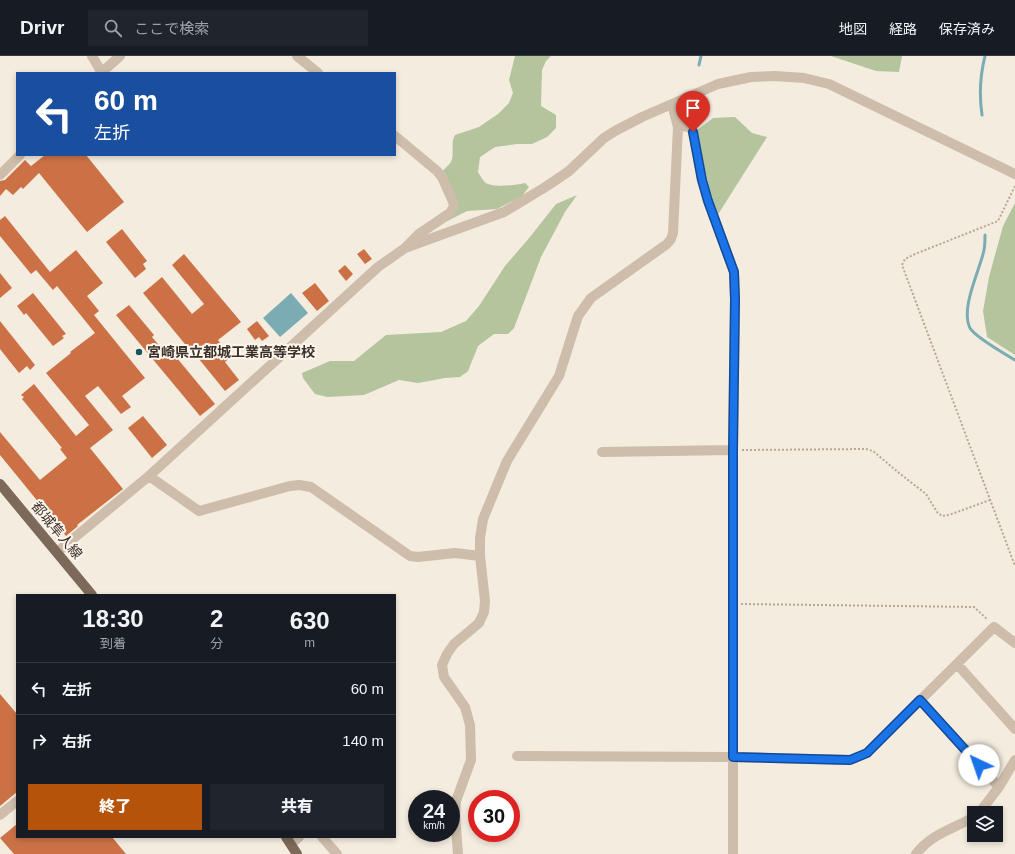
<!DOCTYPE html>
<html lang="ja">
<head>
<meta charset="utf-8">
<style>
	:root { --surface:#171b24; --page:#20242c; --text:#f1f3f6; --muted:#9ea1a6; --line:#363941; --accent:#b45309 }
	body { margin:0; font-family:Helvetica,"Noto Sans JP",sans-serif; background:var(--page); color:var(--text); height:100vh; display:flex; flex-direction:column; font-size:15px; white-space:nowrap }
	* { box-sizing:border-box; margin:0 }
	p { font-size:13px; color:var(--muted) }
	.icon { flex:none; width:22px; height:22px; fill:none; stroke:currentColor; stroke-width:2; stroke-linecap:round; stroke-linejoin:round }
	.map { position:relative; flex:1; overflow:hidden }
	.details { position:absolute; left:16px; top:538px; width:380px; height:244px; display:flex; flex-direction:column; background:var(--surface); border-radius:0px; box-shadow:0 2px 6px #0003 }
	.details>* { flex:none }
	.top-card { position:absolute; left:16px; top:16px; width:380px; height:84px; border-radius:0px; box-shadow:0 2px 6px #0003; background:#1a4fa0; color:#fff; overflow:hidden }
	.fabs { position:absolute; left:967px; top:750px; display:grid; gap:8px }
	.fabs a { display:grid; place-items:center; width:36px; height:36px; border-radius:0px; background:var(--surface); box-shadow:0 2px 6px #0003; font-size:20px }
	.speed { position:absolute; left:408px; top:734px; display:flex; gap:8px; font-size:20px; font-weight:700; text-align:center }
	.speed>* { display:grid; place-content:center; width:52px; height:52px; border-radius:50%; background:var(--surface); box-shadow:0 2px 6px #0003; line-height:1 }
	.speed small { font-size:10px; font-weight:400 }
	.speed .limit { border:6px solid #d22; background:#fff; color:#111 }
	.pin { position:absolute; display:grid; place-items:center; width:34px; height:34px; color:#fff; margin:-41px -17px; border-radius:50% 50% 50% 0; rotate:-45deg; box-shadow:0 0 4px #0007 }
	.pin .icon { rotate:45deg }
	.me { position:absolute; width:44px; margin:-22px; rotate:318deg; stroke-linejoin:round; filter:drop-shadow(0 0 3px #0008) }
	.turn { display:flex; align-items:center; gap:14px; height:84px; padding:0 12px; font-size:18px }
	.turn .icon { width:52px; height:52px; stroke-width:2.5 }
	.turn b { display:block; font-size:28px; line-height:34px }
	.eta { display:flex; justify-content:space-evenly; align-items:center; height:68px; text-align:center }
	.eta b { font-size:24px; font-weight:800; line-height:28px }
	.primary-button { display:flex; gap:8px; margin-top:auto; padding:8px 12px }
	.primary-button a { flex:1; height:46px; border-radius:0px; background:var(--accent); color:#fff; font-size:16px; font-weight:800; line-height:46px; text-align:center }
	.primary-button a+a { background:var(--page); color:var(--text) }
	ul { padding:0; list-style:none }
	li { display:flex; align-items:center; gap:12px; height:52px; padding:0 12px; border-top:1px solid var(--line) }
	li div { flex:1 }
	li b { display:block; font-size:15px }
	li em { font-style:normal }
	header { display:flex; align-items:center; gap:24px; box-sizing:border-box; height:56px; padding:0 20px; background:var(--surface); border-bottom:1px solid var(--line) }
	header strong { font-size:19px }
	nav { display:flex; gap:22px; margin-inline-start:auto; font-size:14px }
	.search { width:280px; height:36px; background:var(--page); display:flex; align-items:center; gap:10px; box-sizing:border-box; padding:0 14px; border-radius:0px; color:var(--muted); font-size:15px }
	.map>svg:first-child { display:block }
	.green { fill:#b4c49d }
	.water { fill:#7cacb3 }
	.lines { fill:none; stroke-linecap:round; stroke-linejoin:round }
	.stream { stroke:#7cacb3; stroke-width:3 }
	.building { fill:#cc7145 }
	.path { stroke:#b9a794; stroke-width:2; stroke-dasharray:2 2; stroke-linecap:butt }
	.minor { stroke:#cdbdaa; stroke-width:10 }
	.major { stroke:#7d695a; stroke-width:10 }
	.route-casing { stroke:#114b97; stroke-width:10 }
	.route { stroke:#1a73e8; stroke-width:7 }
	.poi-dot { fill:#1c545e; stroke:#fbf5ec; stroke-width:1.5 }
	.labels { text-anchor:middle; stroke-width:4; stroke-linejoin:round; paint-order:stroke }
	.poi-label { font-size:14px; font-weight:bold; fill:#3a302a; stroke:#fbf5ec; text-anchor:start }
	.street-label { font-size:14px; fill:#3a302a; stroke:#fbf5ec }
</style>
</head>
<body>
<header>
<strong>Drivr</strong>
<div class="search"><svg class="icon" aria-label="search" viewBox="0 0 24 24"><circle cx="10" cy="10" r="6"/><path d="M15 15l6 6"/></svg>ここで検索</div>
<nav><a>地図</a><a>経路</a><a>保存済み</a></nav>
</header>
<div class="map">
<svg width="1015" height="798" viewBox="0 0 1015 798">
	<rect width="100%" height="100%" fill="#f4ecdf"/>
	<!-- green -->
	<path class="green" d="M515,0H551L546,5L542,14L541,50L556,59V72L547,81L532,88H517L495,91L480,101L478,116C480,119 483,125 486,127C494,132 517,129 525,127L529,131L522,140L497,153L467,155L426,176L452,159L442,116C444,113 449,109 451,106C455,97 450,88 455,79L479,71L498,58L509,47L513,37L509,24Z
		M831,0H902L899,16L876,15Z
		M735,61L752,77L767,81L717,160L709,131L696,75L713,62Z
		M577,139L565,156L541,201L514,272L508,278H494L478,290L468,315L460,321L445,322L418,327L399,324L364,339L327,341L315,338L303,322L302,317L330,305H354L386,279L441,276L466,265L479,250L505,210L530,181L556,148Z
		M1015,147V299L987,281L983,255L989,221L1003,170Z"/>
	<!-- water -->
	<path class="water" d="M291,237L308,257L280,281L263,262Z"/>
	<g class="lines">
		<!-- stream -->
		<path class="stream" d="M699,9L701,0
			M982,59C979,39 980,20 985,0
			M985,179C985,184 985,189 984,194C980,214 960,252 970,272C975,281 1005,298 1015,304"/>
	</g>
	<!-- building -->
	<path class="building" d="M45,99H86L124,146L87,176L39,117L23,133L21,131L13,139L6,133L0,140V125L5,124L25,104L31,110Z
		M5,160L50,216L76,194L103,227L87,240L99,255L94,259L145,322L122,340L131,351L121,358L98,330L85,340L113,374L90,392L123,433L77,469L78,470L66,480L0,399V376L40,424L67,402L60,393L62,392L22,343L24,341L21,339L34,328L76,380L89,369L46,317L71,297L70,296L95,277L57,230L53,234L36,214L31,218L0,180V164Z
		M122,173L147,205L143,208L146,213L135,222L106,186Z
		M364,193L372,203L365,208L357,198Z
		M184,198L241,266L218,284L231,301L225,306L239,324L225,335L190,292L189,293L143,237L162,221L192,258L204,248L172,209Z
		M345,209L353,218L346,225L338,215Z
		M0,217L12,232L0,242Z
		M315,227L329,245L317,255L302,237Z
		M33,237L66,278L62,280L64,282L53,290L26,257L24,259L17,250Z
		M129,249L154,279L152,281L163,294L167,290L215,348L200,360L116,259Z
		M0,265L35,309L30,314L27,310L19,317L0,293Z
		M257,265L269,280L262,285L259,281L255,284L247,273Z
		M143,360L167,389L152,402L128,372Z
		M0,638L17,658V736L0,750Z
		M17,768V781H112L126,798H14L0,782Z"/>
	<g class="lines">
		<!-- path -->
		<path class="path" d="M1015,130L998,165L915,198L905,203L902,209L1015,510
			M742,394L866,393L873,395L899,417L926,438L937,456L942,460L949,459L990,444
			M741,548L974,551L988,564"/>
		<!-- minor -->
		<path class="minor" d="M92,0L102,17
			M297,0L318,17
			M101,17L120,0
			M678,71L689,70L693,76L702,124L708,145L734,216L735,243L733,394V798
			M395,80L437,115L442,121L454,148L453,152L450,157L419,178L406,191
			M0,119L20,99
			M602,396L733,394
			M149,420L199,455L290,430L299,429L311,431L410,500L418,501L455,497L480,500
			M57,496L149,420L378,211L405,192L504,156L547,130L569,115L604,82L615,75L642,61L718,28L751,21L775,20L804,22L829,28L1015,118
			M957,608L1015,673
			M920,644L999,731
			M517,700L733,701L850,704L867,697L994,571L1015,587
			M979,757L999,731L1015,704
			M0,759L17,745
			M322,781L337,798
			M291,788L299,781
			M458,798L455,759L456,745L471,704L470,669L465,651L444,621L442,609L447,598L454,588L479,567L484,556L485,545L480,500V482L483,463L507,405L559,320L578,260L591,242L667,188L671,183L673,177L678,71L672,48
			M916,798C931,778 953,773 974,761"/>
		<!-- major -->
		<path class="major" d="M0,428L92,539
			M286,781L297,798"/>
	</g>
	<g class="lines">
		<!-- route casing -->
		<g class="route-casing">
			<path id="route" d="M693,76L702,124L708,145L734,216L735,243L733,394V701L850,704L867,697L920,644L979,709"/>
		</g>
		<!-- route -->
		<use href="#route" class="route"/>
	</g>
	<!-- markers -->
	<circle class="poi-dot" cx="139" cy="296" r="4"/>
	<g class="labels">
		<!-- poi labels -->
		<g class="poi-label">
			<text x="147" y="301">宮崎県立都城工業高等学校</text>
		</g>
		<!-- street labels -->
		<g class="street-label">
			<text transform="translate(57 474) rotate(50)" y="5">都城隼人線</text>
		</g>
	</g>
</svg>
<div class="fabs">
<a><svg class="icon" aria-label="layers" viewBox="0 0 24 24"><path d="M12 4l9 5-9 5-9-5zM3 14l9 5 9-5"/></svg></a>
</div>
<div class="speed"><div>24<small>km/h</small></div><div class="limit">30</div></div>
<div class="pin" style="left:693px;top:76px;background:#d93025"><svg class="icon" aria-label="arrive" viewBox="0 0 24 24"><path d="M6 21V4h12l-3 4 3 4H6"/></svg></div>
<svg class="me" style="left:979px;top:709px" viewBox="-20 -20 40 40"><circle r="19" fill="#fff"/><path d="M0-13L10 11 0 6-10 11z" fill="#1a73e8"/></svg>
<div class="top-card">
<div class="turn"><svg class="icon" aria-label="left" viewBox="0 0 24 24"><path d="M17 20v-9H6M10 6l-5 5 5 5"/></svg><div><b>60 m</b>左折</div></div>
</div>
<section class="details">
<div class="eta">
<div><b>18:30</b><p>到着</p></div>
<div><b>2</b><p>分</p></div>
<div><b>630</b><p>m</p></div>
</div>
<ul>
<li><svg class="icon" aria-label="left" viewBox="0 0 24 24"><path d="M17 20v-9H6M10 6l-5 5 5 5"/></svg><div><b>左折</b></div><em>60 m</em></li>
<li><svg class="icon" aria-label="right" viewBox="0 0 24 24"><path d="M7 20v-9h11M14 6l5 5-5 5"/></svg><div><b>右折</b></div><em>140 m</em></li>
</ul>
<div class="primary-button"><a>終了</a><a>共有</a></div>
</section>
</div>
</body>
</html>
